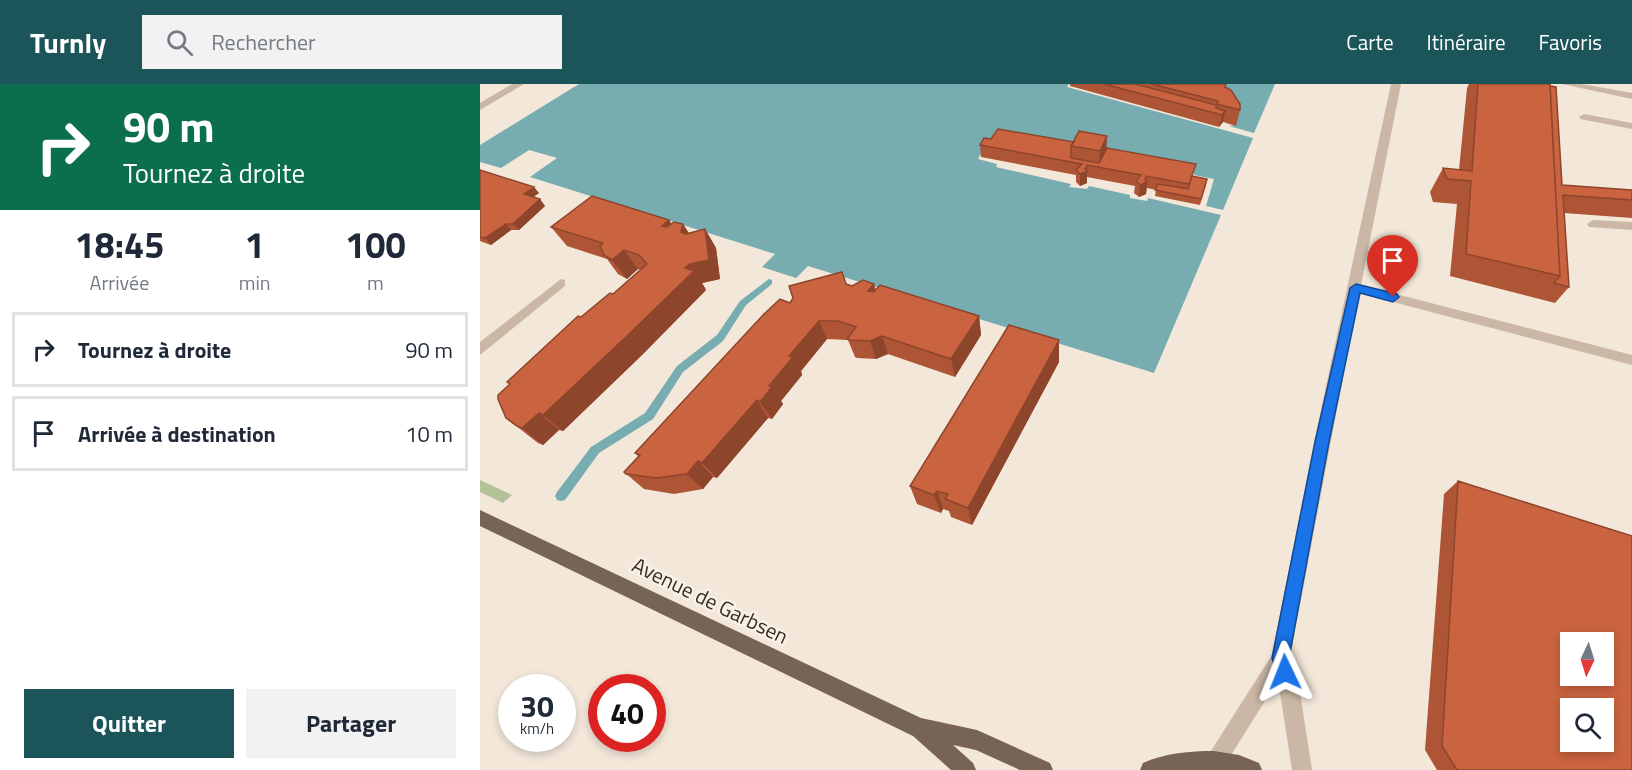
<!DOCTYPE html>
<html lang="fr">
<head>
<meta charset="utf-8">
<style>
	:root { --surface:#fff; --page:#f2f2f3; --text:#1f2937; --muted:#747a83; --line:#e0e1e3; --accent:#1b5459 }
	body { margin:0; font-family:"Titillium Web",sans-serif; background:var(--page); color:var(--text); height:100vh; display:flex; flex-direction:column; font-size:22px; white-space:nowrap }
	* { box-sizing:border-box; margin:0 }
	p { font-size:20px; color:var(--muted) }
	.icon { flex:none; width:33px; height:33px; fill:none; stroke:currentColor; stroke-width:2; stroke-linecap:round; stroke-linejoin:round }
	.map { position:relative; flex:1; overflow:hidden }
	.details { display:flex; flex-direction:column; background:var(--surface); width:480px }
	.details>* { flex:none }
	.banner { background:#0b6e4f; color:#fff; overflow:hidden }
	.needle { width:39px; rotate:184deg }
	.tools { position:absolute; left:1080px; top:548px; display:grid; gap:12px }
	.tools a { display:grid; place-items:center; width:54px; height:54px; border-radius:0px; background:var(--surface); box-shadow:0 3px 9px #0003; font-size:30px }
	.speed { position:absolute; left:18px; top:590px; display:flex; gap:12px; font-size:30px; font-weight:700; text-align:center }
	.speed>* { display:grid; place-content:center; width:78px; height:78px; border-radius:50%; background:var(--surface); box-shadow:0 3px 9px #0003; line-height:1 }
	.speed small { font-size:15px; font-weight:400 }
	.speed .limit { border:9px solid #d22; background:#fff; color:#111 }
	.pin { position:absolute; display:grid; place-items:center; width:51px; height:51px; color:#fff; margin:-62px -26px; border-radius:50% 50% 50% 0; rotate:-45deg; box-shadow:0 0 6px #0007 }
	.pin .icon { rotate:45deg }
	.me { position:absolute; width:66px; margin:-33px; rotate:358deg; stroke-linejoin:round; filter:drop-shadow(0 0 4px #0008) }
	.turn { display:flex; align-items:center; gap:21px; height:126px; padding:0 24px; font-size:27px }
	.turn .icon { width:78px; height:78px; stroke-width:2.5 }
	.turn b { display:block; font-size:42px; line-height:51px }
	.eta { display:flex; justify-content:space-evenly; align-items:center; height:102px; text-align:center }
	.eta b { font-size:36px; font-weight:700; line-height:42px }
	.cta { display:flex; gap:12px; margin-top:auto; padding:12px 24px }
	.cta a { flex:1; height:69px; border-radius:0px; background:var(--accent); color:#fff; font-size:24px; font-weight:700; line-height:69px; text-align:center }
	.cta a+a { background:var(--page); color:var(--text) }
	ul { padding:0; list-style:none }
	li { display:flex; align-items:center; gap:18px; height:75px; margin:0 12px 9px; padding:0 12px; border:3px solid var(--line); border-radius:0px }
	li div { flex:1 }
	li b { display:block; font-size:22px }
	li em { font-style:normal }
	header { display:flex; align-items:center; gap:36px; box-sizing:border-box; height:84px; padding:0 30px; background:var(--accent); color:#fff }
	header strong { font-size:28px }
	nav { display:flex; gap:33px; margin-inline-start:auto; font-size:21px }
	.search { width:420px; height:54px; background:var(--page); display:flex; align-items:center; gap:15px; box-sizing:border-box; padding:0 21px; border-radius:0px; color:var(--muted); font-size:22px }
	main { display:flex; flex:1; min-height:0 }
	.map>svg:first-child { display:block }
	.green { fill:#b3c299 }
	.water { fill:#77adb0 }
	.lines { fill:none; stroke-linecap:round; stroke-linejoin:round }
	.stream { fill:#77adb0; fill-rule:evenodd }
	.minor { fill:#cbb7a5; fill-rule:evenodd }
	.major { fill:#786357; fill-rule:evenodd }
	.wall { fill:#ae5536 }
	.shaded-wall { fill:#8d452c }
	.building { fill:#ca633f; stroke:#8d452c; stroke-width:1.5; fill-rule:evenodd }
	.route { fill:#1a73e8; stroke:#114b97; stroke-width:1.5 }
	.labels { text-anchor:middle; stroke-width:5; stroke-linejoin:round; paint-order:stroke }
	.near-street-label { font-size:21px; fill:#362c26; stroke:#faf1e6 }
</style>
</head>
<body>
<header>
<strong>Turnly</strong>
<div class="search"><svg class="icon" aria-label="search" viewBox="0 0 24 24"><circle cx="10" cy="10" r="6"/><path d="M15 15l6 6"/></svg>Rechercher</div>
<nav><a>Carte</a><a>Itinéraire</a><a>Favoris</a></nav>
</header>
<main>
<section class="details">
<div class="banner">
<div class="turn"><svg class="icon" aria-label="right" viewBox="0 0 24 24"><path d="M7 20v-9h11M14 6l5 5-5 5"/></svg><div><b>90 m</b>Tournez à droite</div></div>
</div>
<div class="eta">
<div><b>18:45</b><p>Arrivée</p></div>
<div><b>1</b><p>min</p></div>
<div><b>100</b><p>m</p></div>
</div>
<ul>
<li><svg class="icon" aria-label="right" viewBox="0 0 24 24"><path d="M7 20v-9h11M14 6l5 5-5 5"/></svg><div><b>Tournez à droite</b></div><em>90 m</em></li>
<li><svg class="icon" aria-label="arrive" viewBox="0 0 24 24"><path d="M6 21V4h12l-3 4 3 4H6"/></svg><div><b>Arrivée à destination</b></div><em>10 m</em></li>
</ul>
<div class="cta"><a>Quitter</a><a>Partager</a></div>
</section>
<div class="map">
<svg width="1152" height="686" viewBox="0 0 1152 686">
	<rect width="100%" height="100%" fill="#f2e7d9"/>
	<!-- green -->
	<path class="green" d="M0,396L32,411L23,419L0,408Z"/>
	<!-- water -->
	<path class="water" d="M99,0H589L587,3L773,54L743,126L726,122L734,95L714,91V89L507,60L498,75L517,80L516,83L591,100L589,103L607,105L609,102L650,111V114L667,117L668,114L741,131L674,289L328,182L316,194L282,183L295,170L50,93L77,74L49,66L21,84L0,78V61Z
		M680,0H795L774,49L749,42L756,41Z"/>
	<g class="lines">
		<!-- stream -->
		<path class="stream" d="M289,195L292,196V200L266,221L243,257L203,288L173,335L119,369L85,416L81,417L77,416L75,412L77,408L111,363L165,329L197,282L237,251L260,217Z"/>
		<!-- minor -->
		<path class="minor" d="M32,0H44L0,26V19Z
			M911,0H921L881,201L1152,271V281L879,209L810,574L819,602L832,686H812L798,596L743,684H729L726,677L729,670L792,571L834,358Z
			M1082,0H1102L1152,9V15Z
			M1104,30L1152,39V45L1100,35L1099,33Z
			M1113,136L1152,138V146L1109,143L1107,140Z
			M81,195L85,196V202L0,271V258Z"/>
		<!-- major -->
		<path class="major" d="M0,426L441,634L497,646L570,679L573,686H540L496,666L473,661L493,679L496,686H471L433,652L0,442Z
			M734,667L759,671L779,679L782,686H660L663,679C685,669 710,667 734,667Z"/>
	</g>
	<!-- wall -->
	<path class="wall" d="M590,0H746V3L760,26L756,42L743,38L739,43L590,2Z
		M989,0H1070L1082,101L1152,106V134L1084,129L1089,203L1075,219L970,192L977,120L953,118L950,108L963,84L979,86L987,4Z
		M511,55L627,64L713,92L726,101L720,121L675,112L676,106L667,104L666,110L659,113L654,109L655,102L607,93V99L600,102L596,98V91L501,73L500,61Z
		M0,86L59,109L53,113L65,122L39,146H31L11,161L0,157Z
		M189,136L191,140H203L209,149L225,145L236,164L240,195L222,199L226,206L162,271L83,347L79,346L63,361L58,359L26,334L30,300L27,298L101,233L133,210L160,186L158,185L147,195L138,190L127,175L87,162L71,143Z
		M366,200L396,206L499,232L501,251L475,293L408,270L396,275L377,274L375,273L368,256L347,255L321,287L322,291L301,317L303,320L292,335L288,334L237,394L233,393L223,405L194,410L164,405L144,388L158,372L155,369L310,219Z
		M579,256V278L492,441L471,433L469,427L463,425L461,429L437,420L430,402Z
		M978,397L1152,686H957L945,666L964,410Z"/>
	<!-- shaded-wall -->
	<path class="shaded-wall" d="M745,27L743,38L739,43L742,31Z
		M627,52L626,76L619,83L620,67Z
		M607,81V99L600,102V90Z
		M666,92L665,99L667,98L666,110L659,113L660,101L665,96Z
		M54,103L59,109L49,116L44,110Z
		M60,115L65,122L39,146L33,140Z
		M189,136L201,155L182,142Z
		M26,140L31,146L11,161L5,154Z
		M203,140L215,160L201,148Z
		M225,145L236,164L240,195L222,199L226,206L162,271L83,347L63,331L205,184Z
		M144,166L158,185L147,195L132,176Z
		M394,200L400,219L388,207Z
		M499,232L501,251L475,293L471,275Z
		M339,237L347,255L321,287L322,291L301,317L303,320L292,335L280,318L289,302L309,272Z
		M402,252L408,270L396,275L390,257Z
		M579,256V278L492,441L488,424Z
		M277,316L288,334L237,394L222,379Z
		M59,329L79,346L63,361L42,344Z
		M218,377L233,393L223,405L207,390Z
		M457,407L463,425L461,429L454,411Z"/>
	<!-- building -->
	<path class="building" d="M624,0H655L736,21V24L745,27L742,31Z
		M672,0H746L745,3L751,6L760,20V26L737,20L738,17Z
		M998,0H1070L1080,192L986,170L991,97L967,95L963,84L992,87Z
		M1070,2L1076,3L1082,101L1152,106V116L1083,111L1089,203L1074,199L1080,192Z
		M518,45L594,58L591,62V74L619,79L627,64L716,80L709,100L666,92L665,96L667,98L660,101L656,97L661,91L607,81L605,85L608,87L600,90L596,86L602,80L500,61L504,54L511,55Z
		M599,47L627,52L620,67L591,62Z
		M0,86L54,103L44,110L60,115L33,140H26L5,154L0,153Z
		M712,92L727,95L721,115L675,106L678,100L708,105Z
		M112,112L189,136L182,142L187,143L194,138L203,140L201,148L206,150L225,145L229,176L210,180L205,184L214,187L147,252L63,331L59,329L42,344L37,342L26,334L18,315V311L30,300L27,298L98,232L101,233L130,209L133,210L167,180L159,171L144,166L132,176L124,171L120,162L123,159L71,143Z
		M362,188L366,200L372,202L383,196L394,200L388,207L394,208L400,201L499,232L471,275L402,252L390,257L370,256L367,255L376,243L358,237H339L309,272L313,273L289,302L292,303L280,318L277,316L222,379L218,377L207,390L177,394L146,390L144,388L160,371L155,369L284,230L300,215L310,219L313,214L309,202Z
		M529,241L579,256L488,424L465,415L468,410L457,407L454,411L430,402Z
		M978,397L1152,452V686H977L962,662ZM1090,558H1124V591H1090ZM1090,624H1124V657H1090Z"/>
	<!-- route -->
	<path class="route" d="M876,200L917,210L919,213L913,218L880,209L849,358L809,574L813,588L811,594L805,597L798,594L792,574L835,358L870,204Z"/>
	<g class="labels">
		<!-- near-street labels -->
		<g class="near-street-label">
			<text transform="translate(230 517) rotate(26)" y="7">Avenue de Garbsen</text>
		</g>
	</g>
</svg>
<div class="tools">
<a><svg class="needle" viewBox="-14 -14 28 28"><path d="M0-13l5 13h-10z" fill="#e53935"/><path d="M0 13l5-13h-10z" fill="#747a83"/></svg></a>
<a><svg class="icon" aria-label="search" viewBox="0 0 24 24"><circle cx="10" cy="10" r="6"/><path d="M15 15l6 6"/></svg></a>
</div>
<div class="speed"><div>30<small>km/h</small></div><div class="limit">40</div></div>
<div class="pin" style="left:913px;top:213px;background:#d93025"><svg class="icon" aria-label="arrive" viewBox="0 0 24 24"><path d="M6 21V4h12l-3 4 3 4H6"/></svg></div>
<svg class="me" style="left:805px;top:588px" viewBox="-20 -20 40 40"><path d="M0-17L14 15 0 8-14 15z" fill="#1a73e8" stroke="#fff" stroke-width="4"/></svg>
</div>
</main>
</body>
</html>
